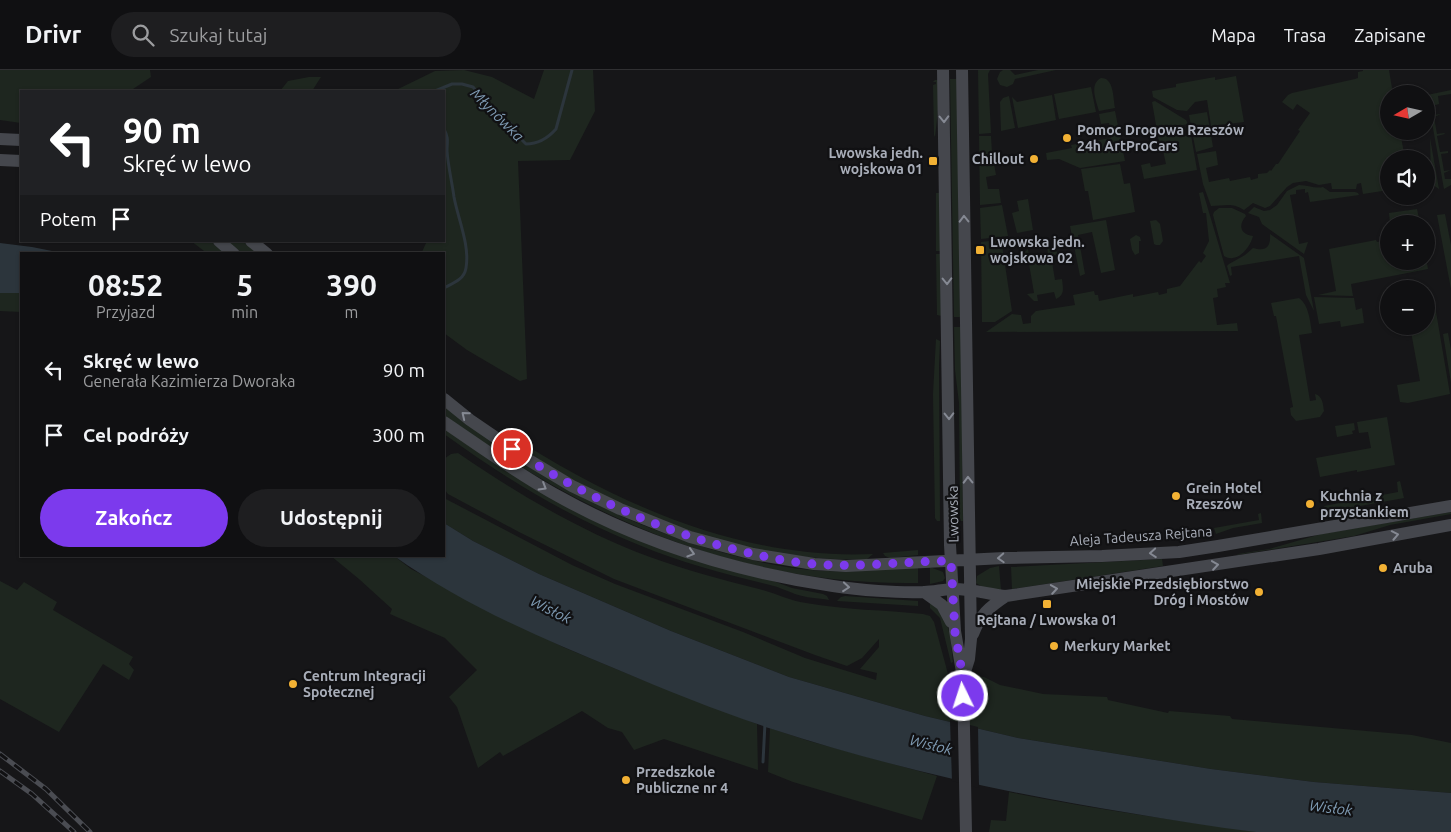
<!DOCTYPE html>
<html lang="pl">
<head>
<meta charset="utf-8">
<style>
	:root { --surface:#101012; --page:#1e1e20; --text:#f1f3f6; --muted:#9c9d9f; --line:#303032; --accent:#7c3aed }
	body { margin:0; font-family:Ubuntu,sans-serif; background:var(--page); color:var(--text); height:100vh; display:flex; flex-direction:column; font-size:19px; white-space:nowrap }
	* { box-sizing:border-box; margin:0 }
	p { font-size:16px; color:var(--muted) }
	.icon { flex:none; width:28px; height:28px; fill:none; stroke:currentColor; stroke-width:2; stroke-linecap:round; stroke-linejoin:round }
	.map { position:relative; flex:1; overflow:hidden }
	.drawer { position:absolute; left:20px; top:182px; width:425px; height:305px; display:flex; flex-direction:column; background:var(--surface); border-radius:0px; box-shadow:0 1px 4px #0004,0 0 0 1px var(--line) }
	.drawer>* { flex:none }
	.hud { position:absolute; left:20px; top:20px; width:425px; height:152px; border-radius:0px; box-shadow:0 1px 4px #0004,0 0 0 1px var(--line); background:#202124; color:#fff; overflow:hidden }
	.needle { width:32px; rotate:261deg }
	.tools { position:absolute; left:1380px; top:15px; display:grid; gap:10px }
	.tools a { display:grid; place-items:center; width:55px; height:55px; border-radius:50%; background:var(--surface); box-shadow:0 1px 4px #0004,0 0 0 1px var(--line); font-size:25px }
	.pin { position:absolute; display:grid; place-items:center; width:42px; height:42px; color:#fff; margin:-21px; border:2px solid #fff; border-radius:50%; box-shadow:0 1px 5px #0007 }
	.me { position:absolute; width:55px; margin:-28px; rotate:356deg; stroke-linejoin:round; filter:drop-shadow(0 0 4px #0008) }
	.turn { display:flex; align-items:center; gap:18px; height:105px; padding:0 20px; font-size:22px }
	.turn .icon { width:65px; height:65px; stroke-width:2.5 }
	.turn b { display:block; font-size:35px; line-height:42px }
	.then { display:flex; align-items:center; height:48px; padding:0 20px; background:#0003; gap:10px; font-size:19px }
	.eta { display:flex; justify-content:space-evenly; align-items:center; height:85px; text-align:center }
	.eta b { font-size:30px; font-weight:600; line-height:35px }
	.cta { display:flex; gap:10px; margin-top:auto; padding:10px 20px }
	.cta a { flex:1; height:58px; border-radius:30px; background:var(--accent); color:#fff; font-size:20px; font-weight:600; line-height:58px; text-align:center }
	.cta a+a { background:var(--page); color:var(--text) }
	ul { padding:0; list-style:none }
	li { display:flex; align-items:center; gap:15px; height:65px; padding:0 20px }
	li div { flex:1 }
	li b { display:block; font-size:19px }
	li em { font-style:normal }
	header { display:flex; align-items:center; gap:30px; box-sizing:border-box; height:70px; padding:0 25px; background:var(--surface); border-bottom:1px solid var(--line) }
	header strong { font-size:24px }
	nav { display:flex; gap:28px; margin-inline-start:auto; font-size:18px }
	.search { width:350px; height:45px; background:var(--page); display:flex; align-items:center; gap:12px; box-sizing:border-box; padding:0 18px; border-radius:28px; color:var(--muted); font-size:19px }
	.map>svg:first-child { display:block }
	.green { fill:#1e261f }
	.water { fill:#2c353c }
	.pier { fill:#161618 }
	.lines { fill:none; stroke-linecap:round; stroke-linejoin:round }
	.stream { stroke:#2c353c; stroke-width:3 }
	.secondary { stroke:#45474d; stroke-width:12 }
	.rail-casing { stroke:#4a4c52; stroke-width:5 }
	.rail { stroke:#111113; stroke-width:3; stroke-dasharray:9; stroke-linecap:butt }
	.oneway { stroke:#858993 }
	.route { stroke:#7c3aed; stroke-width:9; stroke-dasharray:0 16.2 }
	.poi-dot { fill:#f2b134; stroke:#111113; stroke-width:2 }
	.labels { text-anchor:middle; stroke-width:4.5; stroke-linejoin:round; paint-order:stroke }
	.poi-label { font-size:14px; font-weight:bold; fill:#a8adb8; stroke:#111113; text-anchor:start }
	.street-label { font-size:14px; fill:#a8adb8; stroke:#111113 }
	.water-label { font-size:15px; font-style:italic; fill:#7f9bb3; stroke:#111113 }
</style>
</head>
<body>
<header>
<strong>Drivr</strong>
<div class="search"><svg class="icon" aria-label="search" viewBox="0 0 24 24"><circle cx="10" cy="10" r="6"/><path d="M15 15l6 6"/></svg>Szukaj tutaj</div>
<nav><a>Mapa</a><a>Trasa</a><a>Zapisane</a></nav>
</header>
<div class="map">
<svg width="1451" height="762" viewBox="0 0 1451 762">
	<rect width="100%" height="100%" fill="#161618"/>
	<!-- green -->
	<path class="green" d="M0,0H150L151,7L130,21H21V53L0,50Z
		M464,0L492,7L534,29L544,0H593L595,41L570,90L518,91L527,309L520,311L467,280L444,263V184H421L427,171H444V21H394L435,1Z
		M978,0H990L988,4L991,63L979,64Z
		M1003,0H1010L1015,5L1038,0H1056L1015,9L1013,14L1007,17L1000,15L997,9L1000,2Z
		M1363,0H1389L1393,24H1389V61H1400L1405,89H1389V120L1363,124L1361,113L1357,114L1356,119H1332L1331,113L1319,115L1306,111L1293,113L1287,117L1270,136L1265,138L1253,133L1244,140C1232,132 1224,136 1211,136L1203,114L1197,84L1216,81L1218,95L1206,98L1209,112L1229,108L1230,111L1250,107L1251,110L1258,108V104L1267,103L1270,100L1271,101L1276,94H1278L1300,61L1298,60L1310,43L1297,34L1293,40L1282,32L1288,25L1292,23L1355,9L1358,8V2L1363,1Z
		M1236,6L1244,52L1211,56L1207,30L1195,32L1187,41L1177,40L1153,27L1152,21L1176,17V14L1215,7V10Z
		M309,7H321L312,21H280L288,11Z
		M1101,8C1114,8 1113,27 1115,38L1099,41C1096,31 1089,14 1101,8Z
		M950,9H957L960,247H954Z
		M935,10H938L939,32L935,67L934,65L933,15L936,14V12H933Z
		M1091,17L1096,42L1059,49L1054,24Z
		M1451,20V24L1438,26L1439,34L1432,36L1433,45L1441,44L1434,47L1437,64L1444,63L1445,64L1437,66L1440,82L1448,81V83L1441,84L1444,101L1451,100L1444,103L1445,109H1451V115L1444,119L1427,25Z
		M1052,25L1056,50L1018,58L1012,27L1017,32Z
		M1009,26L1015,58L1001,61L1000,32L1003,28Z
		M1155,31L1186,50L1188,54L1178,56L1180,67L1191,65L1197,100L1144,109L1141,95L1150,93L1151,97L1166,94L1161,72H1159L1152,32Z
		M1115,41L1125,91L1080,98L1059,89L1047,90L1046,83L1072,78L1071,75L1111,68L1109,53L1101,54L1099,44Z
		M1207,42L1213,77L1196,82L1189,45Z
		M979,66H991L992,83L996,105L986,107L988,119H999L1001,133L980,135Z
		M1430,68L1439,119L1433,115L1431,107Z
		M1120,94L1124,114L1130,113L1135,142L1093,150L1088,121H1085L1081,99Z
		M1299,115C1308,115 1315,119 1323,117L1330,122H1355L1358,123L1359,125L1310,132L1308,122L1305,123V119L1296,120V124L1290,125L1299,174L1308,172L1304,184L1262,154L1259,147L1248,143L1254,137L1264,141L1270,140L1277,135L1287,121Z
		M1203,122L1230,213H1225L1226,217L1217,219L1218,227L1213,228L1217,255L1237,253L1238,261L986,262L1012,244L1021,245L1023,254L1031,253V246L1036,241L1075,235L1073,225L1094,221L1095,225H1098L1099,231L1133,224V227L1158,222L1159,225L1167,223V219L1180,216L1199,191L1201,193L1206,186L1203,183L1209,171L1206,143H1203L1199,123Z
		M936,123H940L941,181H936Z
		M1028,129L1033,160L1017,163L1012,143L1019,141L1017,131Z
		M1002,135L1008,166L981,169L980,138Z
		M1219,138H1232L1245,144L1246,146C1238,155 1240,164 1253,166C1250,178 1237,194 1224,186L1213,145L1214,142Z
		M1417,139L1420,154H1406L1405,150L1390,153L1389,143Z
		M1445,144L1451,175V219L1437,145Z
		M1106,150L1115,200L1101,203L1092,162L1078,165L1085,204L1080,206L1070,156Z
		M1156,150L1160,154L1163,171L1160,175H1156L1154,174L1150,151Z
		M1270,164L1304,188L1314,241L1306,225L1299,186L1231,197L1232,205L1230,206L1227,196L1229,194L1245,185L1253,178C1266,182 1271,177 1270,164Z
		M1136,165L1140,167L1141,171H1139V183L1135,185L1132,180L1130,169Z
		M1007,169L1002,175L1012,241L995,252H982L981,172Z
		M1376,170L1377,172L1389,170V191H1426V188L1428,199L1351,214L1353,226L1318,225L1336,221L1329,179Z
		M191,171H210L226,184H208Z
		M227,171H242L258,184H243Z
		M1047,176C1053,177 1055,178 1058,184L1051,186L1055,210L1062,209C1063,218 1065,225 1056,229L1054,222L1037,225L1038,231H1034L1027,224L1034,223L1028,188L1021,189V186L1028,179L1029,187L1048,184Z
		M936,184H941L942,246L937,245Z
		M0,223H21V242L0,241Z
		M1314,227L1354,228L1356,240L1362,238L1364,253L1341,257L1340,251L1319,254Z
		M1299,228C1309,235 1310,251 1312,263L1299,265L1310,331L1316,330L1315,324C1323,326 1323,335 1324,341L1320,347L1296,351L1291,345L1290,338L1293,337L1276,246H1274L1271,233Z
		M1434,230L1450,324L1408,333L1400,332L1397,315L1420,311L1410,256H1426V232Z
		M954,257H961L963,451H960L959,333L955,300Z
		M1448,263L1451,280V313L1443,264Z
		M936,269L940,271L939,296L940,451H937L935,448L933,324Z
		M444,335L621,446C682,472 756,497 823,501C854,502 887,498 918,497V513C741,516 584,448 444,345Z
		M1387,347L1395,395L1357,402V400L1320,407L1316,388L1371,378L1368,362L1359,363L1357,352Z
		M1354,353L1355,360L1352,361L1353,364L1337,367L1335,356Z
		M444,358L550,427L792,518L823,524L827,526L829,530C818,528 806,528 795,524C787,521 779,517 770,515C725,504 682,493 639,475C568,447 505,408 444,364Z
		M507,363C616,434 741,490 873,484L867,489C745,494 605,439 507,368Z
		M458,383C518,424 582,462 650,487C686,500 722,510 759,519C775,523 790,531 806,533C845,540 884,540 923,544L930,546L934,552L948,604L984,607L1000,615L1043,624L1107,627L1108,630L1168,643L1169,641L1230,646L1232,649L1412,665L1451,673V723L1314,712L1211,699L1018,668L925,646L789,607L671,561L539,504L473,471L444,453V428L572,495L615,514L743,562L805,588L876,610L877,603L860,599L879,577V569L862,588L847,596L815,585L614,509L519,462L448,424L444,419V389L451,384Z
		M1400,411L1404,428L1327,442L1325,441L1324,436L1398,422L1397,412Z
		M1451,442V444L1390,455L1354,466L1237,485L1238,484L1269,479L1321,464Z
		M1261,443L1262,453L1233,458L1216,464L1214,458L1259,450L1258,444Z
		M918,480V485L890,488L885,486L883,483Z
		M331,486H394L411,499L563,577L638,608L757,654L758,700L664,669L634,680L622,662L608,658L582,641L503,686L500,682L478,698L457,637L449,627L477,600L445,568L390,544L392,539L359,509Z
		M1162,489L1163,496L1012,519L1011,497Z
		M999,496L1001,520L984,518L976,513L977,506L990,498Z
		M930,497L943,502L945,508L943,511L930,514Z
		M0,511L17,520L24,512L57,532L53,540L133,587L129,594L134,600L129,610L103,594L59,662L0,629Z
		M845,526L918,531V536L837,531L841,527Z
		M930,533C950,540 951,574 953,592L951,593L940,548L930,538Z
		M770,658L809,671L937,706L922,750L793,712L768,702Z
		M1009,722C1092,739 1176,750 1259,762H989L991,750L1006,751Z"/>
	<!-- water -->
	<path class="water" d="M0,173L32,177L67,184H21V223H0Z
		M444,453L473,471L539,504L671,561L789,607L925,646L1018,668L1211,699L1314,712L1451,723V762C1408,762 1366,762 1323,762C1301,762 1278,762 1256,762C1214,757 1172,750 1130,743C1009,724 889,697 772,659C720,642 668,621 616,599C540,568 462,534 394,486H444Z"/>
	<!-- pier -->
	<path class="pier" d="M950,650L978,657L979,718L952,711Z"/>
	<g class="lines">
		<!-- stream -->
		<path class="stream" d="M435,21L452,14H462L473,17L478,23L481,32L498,48L510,53L514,57L521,69L526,74C539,74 548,68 556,59L572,0
			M444,59C449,69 447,71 447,81C448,96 452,112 454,127C458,149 470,175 466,198C464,210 453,213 444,218
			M763,692L765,653"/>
		<!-- secondary -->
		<path class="secondary" d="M943,0L950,475L955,561L963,608L966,762
			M962,0L971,569L969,589L964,605
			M0,69L21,70
			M0,90L21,91
			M219,171L234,184
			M251,171L267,184
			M444,329L470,350L527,389L572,416L620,439L690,467L753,484L814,494L846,496L1004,488L1102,486L1179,482L1218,476L1451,436
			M444,352C481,377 518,404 558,426C642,473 738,502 833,516C859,520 897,523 924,522C934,522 944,519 954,519C972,519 988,524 1006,526L1319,479L1451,455
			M924,522L942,535L951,552
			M973,564C981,544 988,538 1006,526"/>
		<!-- rail casing -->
		<g class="rail-casing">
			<path id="rail" d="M0,684L46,719L90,762
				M0,701L32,724L74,762"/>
		</g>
		<!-- rail -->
		<use href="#rail" class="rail"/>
	</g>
	<!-- one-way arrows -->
	<defs><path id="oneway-chevron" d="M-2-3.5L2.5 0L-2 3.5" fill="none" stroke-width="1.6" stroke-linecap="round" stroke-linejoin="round" transform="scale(1.25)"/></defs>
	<g class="oneway">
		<use href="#oneway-chevron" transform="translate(944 49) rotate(89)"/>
		<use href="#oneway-chevron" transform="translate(964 149) rotate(-91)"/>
		<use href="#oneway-chevron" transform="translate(947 211) rotate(89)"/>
		<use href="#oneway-chevron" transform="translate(465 345) rotate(-141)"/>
		<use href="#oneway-chevron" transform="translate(949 346) rotate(89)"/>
		<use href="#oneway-chevron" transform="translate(968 410) rotate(-91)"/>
		<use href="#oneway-chevron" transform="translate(543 417) rotate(31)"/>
		<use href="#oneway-chevron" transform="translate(1395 465) rotate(-11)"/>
		<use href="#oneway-chevron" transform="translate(691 483) rotate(17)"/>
		<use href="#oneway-chevron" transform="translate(1153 483) rotate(176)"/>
		<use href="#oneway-chevron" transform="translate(1001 488) rotate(177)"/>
		<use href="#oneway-chevron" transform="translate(1215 495) rotate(-8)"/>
		<use href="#oneway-chevron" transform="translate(846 517) rotate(5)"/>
		<use href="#oneway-chevron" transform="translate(1054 519) rotate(-9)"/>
	</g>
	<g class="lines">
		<!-- route -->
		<path class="route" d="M512,379C579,423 651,457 729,478C757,485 785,492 814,494C860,498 905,491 951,491L955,562L963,608V626"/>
	</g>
	<!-- markers -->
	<g class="poi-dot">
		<circle cx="1067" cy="68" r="5"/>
		<circle cx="1034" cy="89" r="5"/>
		<rect x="928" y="86" width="10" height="10" rx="2.5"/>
		<rect x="975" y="175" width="10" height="10" rx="2.5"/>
		<circle cx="1176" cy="426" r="5"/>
		<circle cx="1310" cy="434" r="5"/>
		<circle cx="1383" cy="498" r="5"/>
		<circle cx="1259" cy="522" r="5"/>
		<rect x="1042" y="529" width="10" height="10" rx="2.5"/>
		<circle cx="1054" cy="576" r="5"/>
		<circle cx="293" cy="614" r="5"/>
		<circle cx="626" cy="710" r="5"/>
	</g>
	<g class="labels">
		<!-- poi labels -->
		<g class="poi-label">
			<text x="1077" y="65">Pomoc Drogowa Rzeszów<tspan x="1077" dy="16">24h ArtProCars</tspan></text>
			<text x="923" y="88" text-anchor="end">Lwowska jedn.<tspan x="923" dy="16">wojskowa 01</tspan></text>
			<text x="1024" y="94" text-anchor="end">Chillout</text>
			<text x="990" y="177">Lwowska jedn.<tspan x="990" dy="16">wojskowa 02</tspan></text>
			<text x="1186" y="423">Grein Hotel<tspan x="1186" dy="16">Rzeszów</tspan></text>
			<text x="1320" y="431">Kuchnia z<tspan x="1320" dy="16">przystankiem</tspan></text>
			<text x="1393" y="503">Aruba</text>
			<text x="1249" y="519" text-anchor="end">Miejskie Przedsiębiorstwo<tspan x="1249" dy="16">Dróg i Mostów</tspan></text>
			<text x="1047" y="555" text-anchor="middle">Rejtana / Lwowska 01</text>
			<text x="1064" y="581">Merkury Market</text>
			<text x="303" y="611">Centrum Integracji<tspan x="303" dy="16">Społecznej</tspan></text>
			<text x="636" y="707">Przedszkole<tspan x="636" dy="16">Publiczne nr 4</tspan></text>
		</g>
		<!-- street labels -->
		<g class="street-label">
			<text transform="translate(953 444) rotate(-91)" y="5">Lwowska</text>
			<text transform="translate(1141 466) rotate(-4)" y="5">Aleja Tadeusza Rejtana</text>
		</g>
		<!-- water labels -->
		<g class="water-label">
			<text transform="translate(497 45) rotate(45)" y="5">Młynówka</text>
			<text transform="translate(551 540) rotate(27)" y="5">Wisłok</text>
			<text transform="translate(931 675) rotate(14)" y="5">Wisłok</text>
			<text transform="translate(1331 738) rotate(7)" y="5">Wisłok</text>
		</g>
	</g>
</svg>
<div class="tools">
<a><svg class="needle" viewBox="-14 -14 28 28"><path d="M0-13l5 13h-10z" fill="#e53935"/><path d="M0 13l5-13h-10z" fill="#9c9d9f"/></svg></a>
<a><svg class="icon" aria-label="sound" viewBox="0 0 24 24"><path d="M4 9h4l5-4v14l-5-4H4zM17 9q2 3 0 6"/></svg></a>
<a>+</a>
<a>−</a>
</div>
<div class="pin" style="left:512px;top:379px;background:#d93025"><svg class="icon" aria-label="arrive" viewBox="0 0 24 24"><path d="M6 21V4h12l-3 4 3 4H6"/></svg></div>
<svg class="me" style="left:963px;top:626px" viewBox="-20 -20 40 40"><circle r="17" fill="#7c3aed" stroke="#fff" stroke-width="3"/><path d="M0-11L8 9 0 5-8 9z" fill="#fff"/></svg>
<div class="hud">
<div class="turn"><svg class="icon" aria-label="left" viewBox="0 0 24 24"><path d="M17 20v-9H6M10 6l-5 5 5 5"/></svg><div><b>90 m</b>Skręć w lewo</div></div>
<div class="then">Potem<svg class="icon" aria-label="arrive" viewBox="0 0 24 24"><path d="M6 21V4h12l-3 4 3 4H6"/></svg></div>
</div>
<section class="drawer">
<div class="eta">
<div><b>08:52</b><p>Przyjazd</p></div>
<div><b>5</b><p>min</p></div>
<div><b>390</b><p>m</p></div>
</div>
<ul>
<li><svg class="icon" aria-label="left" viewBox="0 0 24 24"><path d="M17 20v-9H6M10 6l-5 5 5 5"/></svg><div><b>Skręć w lewo</b><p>Generała Kazimierza Dworaka</p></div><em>90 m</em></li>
<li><svg class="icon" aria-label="arrive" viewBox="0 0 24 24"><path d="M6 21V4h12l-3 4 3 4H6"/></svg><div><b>Cel podróży</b></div><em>300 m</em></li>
</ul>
<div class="cta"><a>Zakończ</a><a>Udostępnij</a></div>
</section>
</div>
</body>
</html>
